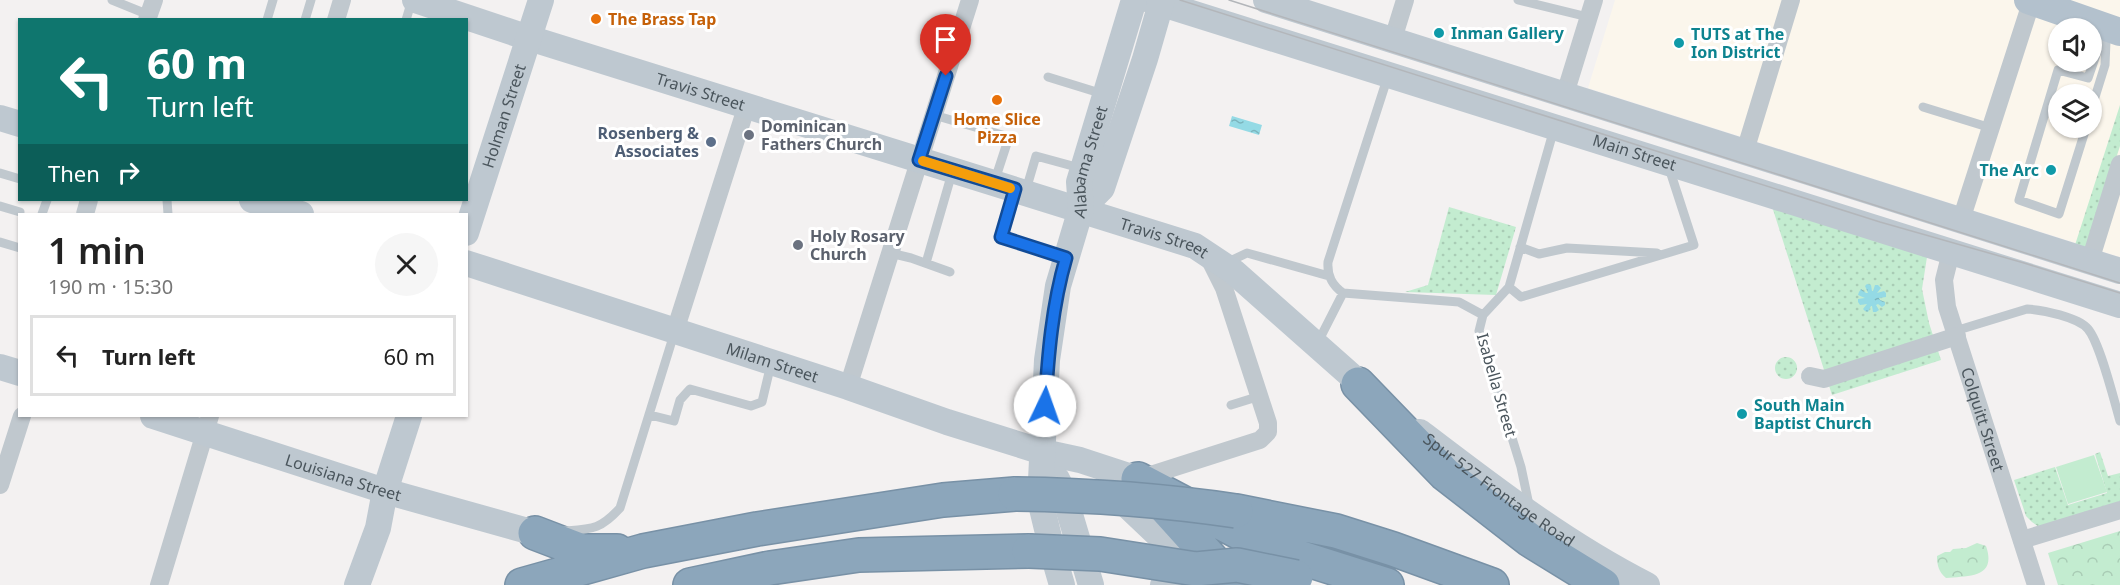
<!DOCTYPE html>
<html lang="en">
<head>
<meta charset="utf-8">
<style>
	:root { --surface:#fff; --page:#f6f6f6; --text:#222; --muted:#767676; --line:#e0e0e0 }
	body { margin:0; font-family:"Noto Sans",sans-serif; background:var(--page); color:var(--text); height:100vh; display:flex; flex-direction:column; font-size:22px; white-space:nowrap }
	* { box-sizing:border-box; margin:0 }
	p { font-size:20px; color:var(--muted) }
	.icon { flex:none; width:33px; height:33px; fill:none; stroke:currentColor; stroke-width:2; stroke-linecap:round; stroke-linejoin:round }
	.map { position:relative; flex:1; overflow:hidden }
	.panel { position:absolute; left:18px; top:213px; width:450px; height:204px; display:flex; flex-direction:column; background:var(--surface); border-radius:0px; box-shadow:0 2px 4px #0004 }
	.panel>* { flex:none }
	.banner { position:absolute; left:18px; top:18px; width:450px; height:183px; border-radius:0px; box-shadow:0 2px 4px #0004; background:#0f766e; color:#fff; overflow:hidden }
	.buttons { position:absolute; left:2048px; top:18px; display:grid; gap:12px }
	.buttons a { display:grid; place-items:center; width:54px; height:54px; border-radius:50%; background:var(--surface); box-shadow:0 2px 4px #0004; font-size:30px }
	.pin { position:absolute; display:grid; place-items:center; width:51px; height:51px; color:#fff; margin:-62px -26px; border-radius:50% 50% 50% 0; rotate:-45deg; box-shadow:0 0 6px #0007 }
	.pin .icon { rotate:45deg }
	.me { position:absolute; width:66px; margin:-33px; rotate:3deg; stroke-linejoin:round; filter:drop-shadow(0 0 4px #0008) }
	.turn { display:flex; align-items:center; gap:21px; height:126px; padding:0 30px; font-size:27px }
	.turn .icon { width:78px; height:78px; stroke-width:2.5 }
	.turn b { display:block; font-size:42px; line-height:51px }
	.then { display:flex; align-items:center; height:57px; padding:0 30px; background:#0003; gap:12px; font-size:22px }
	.round { display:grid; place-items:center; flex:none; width:63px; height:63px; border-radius:32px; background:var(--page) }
	.head { display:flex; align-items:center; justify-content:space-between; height:102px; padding:0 30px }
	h1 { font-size:36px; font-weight:600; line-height:45px }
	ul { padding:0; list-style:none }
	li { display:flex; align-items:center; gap:18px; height:81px; margin:0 12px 9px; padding:0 18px; border:3px solid var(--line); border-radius:0px }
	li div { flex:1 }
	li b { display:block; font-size:22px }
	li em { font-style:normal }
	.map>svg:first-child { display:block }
	.commercial { fill:#fbf6ec; fill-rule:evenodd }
	.grass { fill:url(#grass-dots) }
	.park { fill:url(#park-crowns) }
	.pitch { fill:#c3ecd0 }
	.water { fill:url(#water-ripples) }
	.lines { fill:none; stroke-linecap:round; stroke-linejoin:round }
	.highway-casing { stroke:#7891a6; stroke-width:36 }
	.lane { stroke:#c0c8ce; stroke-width:9 }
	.street { stroke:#c0c8ce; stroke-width:18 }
	.secondary { stroke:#bec8d0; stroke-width:26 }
	.primary { stroke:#b3c1cd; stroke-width:28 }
	.highway { stroke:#8ca6bb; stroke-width:33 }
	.tram { stroke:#b3b6ba; stroke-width:1.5 }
	.highway-bridge-casing { stroke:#7891a6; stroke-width:36; stroke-linecap:butt }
	.highway-bridge { stroke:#8ca6bb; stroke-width:33 }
	.route-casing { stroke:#114b97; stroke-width:15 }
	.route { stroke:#1a73e8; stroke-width:10 }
	.slow { stroke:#f59e0b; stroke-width:10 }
	.food-dot { fill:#e8710a; stroke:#fff; stroke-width:2 }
	.culture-dot { fill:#0f9aa8; stroke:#fff; stroke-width:2 }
	.worship-dot { fill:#6b7280; stroke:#fff; stroke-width:2 }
	.service-dot { fill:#5c6f8a; stroke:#fff; stroke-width:2 }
	.labels { text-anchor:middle; stroke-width:6; stroke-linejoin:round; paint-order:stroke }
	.food-label { font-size:16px; font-weight:bold; fill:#c56008; stroke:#fff; text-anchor:start }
	.culture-label { font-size:16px; font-weight:bold; fill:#0d838f; stroke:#fff; text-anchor:start }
	.street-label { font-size:16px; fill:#4a555c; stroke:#fff }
	.worship-label { font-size:16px; font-weight:bold; fill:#5b616d; stroke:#fff; text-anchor:start }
	.service-label { font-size:16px; font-weight:bold; fill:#4e5e75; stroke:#fff; text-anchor:end }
</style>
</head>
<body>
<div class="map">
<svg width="2120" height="585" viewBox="0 0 2120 585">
	<defs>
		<pattern id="grass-dots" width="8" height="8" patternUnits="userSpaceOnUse" patternTransform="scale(1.5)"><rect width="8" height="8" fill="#c3ecd0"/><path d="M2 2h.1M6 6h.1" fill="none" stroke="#a9ccb5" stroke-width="1.8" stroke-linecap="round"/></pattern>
		<pattern id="park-crowns" width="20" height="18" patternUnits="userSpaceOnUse" patternTransform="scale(1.5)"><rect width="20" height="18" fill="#c3ecd0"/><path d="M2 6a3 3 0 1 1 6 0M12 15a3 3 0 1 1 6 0" fill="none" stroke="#a9ccb5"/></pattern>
		<pattern id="water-ripples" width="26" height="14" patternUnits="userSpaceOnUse" patternTransform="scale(1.5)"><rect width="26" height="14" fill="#94dae5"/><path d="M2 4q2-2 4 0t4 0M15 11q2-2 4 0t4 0" fill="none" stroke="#7bb4bd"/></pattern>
	</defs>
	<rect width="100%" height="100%" fill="#f3f1f1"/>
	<!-- commercial -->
	<path class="commercial" d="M1615,0H2120V257L1588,88ZM2058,28H2091V62H2058ZM2058,94H2091V128H2058Z"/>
	<!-- grass -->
	<path class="grass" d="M2120,105V146L2087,249L2075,245Z
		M1769,197L1927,257L1922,289L1929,323L1941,360L1832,395Z
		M1449,207L1516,227L1496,295L1405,292L1428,285Z
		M1775 368a11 11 0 1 1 22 0a11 11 0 1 1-22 0Z
		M2100,452L2108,476L2120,473V502L2039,527L2032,522L2026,516L2014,480L2055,467L2068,505L2107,493L2095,454Z"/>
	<!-- park -->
	<path class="park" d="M2120,531V585H2058L2048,553Z
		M1977,543L1986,546C1997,578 1969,576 1946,578C1939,572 1937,566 1937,556L1945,552H1950L1953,549L1966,548Z"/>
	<!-- pitch -->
	<path class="pitch" d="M2094,455L2107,492L2068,504L2056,467Z"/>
	<!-- water -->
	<path class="water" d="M1232,116L1262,125L1259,135L1229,126Z
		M1867,284L1871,285L1872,291H1873L1875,285H1878L1881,288L1877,293L1884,291L1886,293V297L1879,298L1880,300L1885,302V305L1882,307L1878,304L1876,305L1879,310L1876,312H1873L1872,306H1871L1868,312L1865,311L1863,309L1867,304L1860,305L1858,302V299L1865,298L1858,295L1859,292L1861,289L1866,293H1868L1865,286Z"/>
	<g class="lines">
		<!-- highway casing -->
		<g class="highway-casing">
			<path id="highway" d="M1358,384L1445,474L1530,540L1603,585
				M1138,479L1267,547L1387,585
				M1152,493L1235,585
				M1236,511L1336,531L1393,549L1492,585
				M535,533L582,551H617
				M522,585L643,551L757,529L943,500L1015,494
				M690,585L770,568L859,555L1029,551"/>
		</g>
		<!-- lane -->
		<path class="lane" d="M112,0L149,15
			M1518,0L1588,17
			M267,20L273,0
			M305,20L311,0
			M406,20L412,0
			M1388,76L1328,262C1327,276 1332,285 1343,293L1459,302L1483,315
			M1048,77L1103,94
			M1923,107L1991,128
			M2091,110L2105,65L2106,41
			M934,115L1009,137L994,183
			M2086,128L2059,214L2019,200L2058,70L2088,78L2105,29
			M0,173L20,179
			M1015,190L1001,237L1064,257
			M1026,190L1036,156L1080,168
			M167,200L168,214
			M0,206L20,212
			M42,214L47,200
			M0,242L20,248
			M1520,247L1539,254L1567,248L1657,253
			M890,253L911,258L950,272
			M926,263L952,173
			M1226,263L1247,253L1329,276
			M1509,287L1521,297L1694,245L1671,174V167
			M1955,331L2027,309C2043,310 2078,317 2088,329C2100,343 2114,400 2120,421
			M1317,344L1343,293
			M1231,405L1260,396
			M650,415L674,421L680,400L690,389L751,406L762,402L771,364
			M1529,505L1521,467L1479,331L1483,315L1509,287L1554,129
			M563,531C592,529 600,530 620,508L674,334"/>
		<!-- street -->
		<g class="street">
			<path d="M147,20L154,0"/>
			<path d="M336,20L342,0"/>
			<path d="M1393,39L1405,0"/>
			<path d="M1565,94L1594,0"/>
			<path d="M1745,151L1791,0"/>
			<path d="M85,214L89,200"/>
			<path d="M1961,220L2032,0"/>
			<path id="s1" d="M1951,252L1944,280L1947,307L2036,585"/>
			<path d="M2090,261L2120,164"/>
			<path d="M675,331L747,105"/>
			<path d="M1810,376L1824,379L1957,336"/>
			<path d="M848,387L970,0"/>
			<path d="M1138,479L1260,440L1268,432V423L1224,288L1211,262L1207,257"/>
			<path d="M0,485L22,416"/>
			<path d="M2022,540L2120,510"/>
			<path d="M159,585L210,416"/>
		</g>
		<!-- secondary -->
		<g class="secondary">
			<path id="s2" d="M415,0L529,38L1195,246L1234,272L1373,395"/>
			<path id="s3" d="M1150,0L2120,305"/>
			<path d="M1266,0L2120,271"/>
			<path d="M0,118L20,124"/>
			<path d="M252,200L301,214"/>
			<path d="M1081,209L1102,188L1145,59L1162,0"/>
			<path id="s4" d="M466,233L541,0"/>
			<path id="s5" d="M466,263L848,387L947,422L1043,452L1080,460L1138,479"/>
			<path d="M0,367L20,373"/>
			<path id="s6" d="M153,416L385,491L535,533"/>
			<path id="s7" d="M1420,432C1492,487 1566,544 1647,585"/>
			<path d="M1057,479L1063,491L1091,585"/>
			<path d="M1113,492L1211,585"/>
			<path d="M357,585L378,528L385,491L409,416"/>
			<path id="s8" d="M1062,585L1053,554L1040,500L1047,360L1058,286L1081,209L1079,182L1134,0"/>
			<path d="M1163,585L1199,574"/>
		</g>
		<!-- primary -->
		<path class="primary" d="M2028,0L2120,32"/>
		<!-- highway -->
		<use href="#highway" class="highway"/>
		<!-- tram -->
		<path class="tram" d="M1180,0L1880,222L2024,263L2120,293
			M1229,0L2120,283"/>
		<!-- highway-bridge casing -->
		<g class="highway-bridge-casing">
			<path id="highway-bridge" d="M1015,494C1090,495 1162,500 1236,511
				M1029,551L1100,554L1196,569L1237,565L1296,577"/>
		</g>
		<!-- highway-bridge -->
		<use href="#highway-bridge" class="highway-bridge"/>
	</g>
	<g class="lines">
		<!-- route casing -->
		<g class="route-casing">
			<path id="route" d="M946,76L919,160L1015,189L1001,237L1066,258C1052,306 1048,356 1045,406"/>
		</g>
		<!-- route -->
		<use href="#route" class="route"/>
		<!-- slow -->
		<path class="slow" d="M923,161L1010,188"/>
	</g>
	<!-- markers -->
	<g class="food-dot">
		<circle cx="596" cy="19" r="6"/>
		<circle cx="997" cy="100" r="6"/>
	</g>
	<g class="culture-dot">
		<circle cx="1439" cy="33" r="6"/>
		<circle cx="1679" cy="43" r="6"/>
		<circle cx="2051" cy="170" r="6"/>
		<circle cx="1742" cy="414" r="6"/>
	</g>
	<g class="worship-dot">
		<circle cx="749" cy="135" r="6"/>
		<circle cx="798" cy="245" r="6"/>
	</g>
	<circle class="service-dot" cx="711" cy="142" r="6"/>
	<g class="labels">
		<!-- food labels -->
		<g class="food-label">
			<text x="608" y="25">The Brass Tap</text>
			<text x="997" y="125" text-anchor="middle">Home Slice<tspan x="997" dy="18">Pizza</tspan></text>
		</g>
		<!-- culture labels -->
		<g class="culture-label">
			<text x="1451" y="39">Inman Gallery</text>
			<text x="1691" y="40">TUTS at The<tspan x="1691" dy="18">Ion District</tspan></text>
			<text x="2039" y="176" text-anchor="end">The Arc</text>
			<text x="1754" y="411">South Main<tspan x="1754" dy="18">Baptist Church</tspan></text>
		</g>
		<!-- street labels -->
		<g class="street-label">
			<text dy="6" stroke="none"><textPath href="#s2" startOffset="300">Travis Street</textPath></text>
			<text dy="6" stroke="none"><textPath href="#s4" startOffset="123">Holman Street</textPath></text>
			<text dy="6" stroke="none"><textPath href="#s8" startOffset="432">Alabama Street</textPath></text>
			<text dy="6" stroke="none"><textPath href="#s3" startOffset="508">Main Street</textPath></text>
			<text dy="6" stroke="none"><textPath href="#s2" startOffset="786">Travis Street</textPath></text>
			<text dy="6" stroke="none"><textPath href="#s5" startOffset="322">Milam Street</textPath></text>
			<text transform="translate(1497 385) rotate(74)" y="6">Isabella Street</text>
			<text dy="6" stroke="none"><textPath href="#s1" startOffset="174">Colquitt Street</textPath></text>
			<text dy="6" stroke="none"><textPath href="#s6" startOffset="200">Louisiana Street</textPath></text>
			<text dy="6" stroke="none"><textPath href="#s7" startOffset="98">Spur 527 Frontage Road</textPath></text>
		</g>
		<!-- worship labels -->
		<g class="worship-label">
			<text x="761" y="132">Dominican<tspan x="761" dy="18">Fathers Church</tspan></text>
			<text x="810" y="242">Holy Rosary<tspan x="810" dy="18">Church</tspan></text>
		</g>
		<!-- service labels -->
		<g class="service-label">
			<text x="699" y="139">Rosenberg &amp;<tspan x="699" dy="18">Associates</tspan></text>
		</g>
	</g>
</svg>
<div class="buttons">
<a><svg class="icon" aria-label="sound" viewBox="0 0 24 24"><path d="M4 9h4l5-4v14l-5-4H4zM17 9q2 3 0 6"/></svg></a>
<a><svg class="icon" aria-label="layers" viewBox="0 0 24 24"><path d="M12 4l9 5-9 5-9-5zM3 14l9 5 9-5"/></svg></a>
</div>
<div class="pin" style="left:946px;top:76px;background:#d93025"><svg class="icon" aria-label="arrive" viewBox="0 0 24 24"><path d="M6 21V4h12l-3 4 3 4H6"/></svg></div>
<svg class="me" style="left:1045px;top:406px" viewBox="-20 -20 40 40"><circle r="19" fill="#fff"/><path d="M0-13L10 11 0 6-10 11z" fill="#1a73e8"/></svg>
<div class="banner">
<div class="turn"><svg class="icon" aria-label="left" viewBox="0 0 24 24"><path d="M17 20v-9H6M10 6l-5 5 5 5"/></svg><div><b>60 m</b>Turn left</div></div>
<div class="then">Then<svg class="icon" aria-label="right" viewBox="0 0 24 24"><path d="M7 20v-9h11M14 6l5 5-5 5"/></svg></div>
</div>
<section class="panel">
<div class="head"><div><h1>1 min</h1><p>190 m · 15:30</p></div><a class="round"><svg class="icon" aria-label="close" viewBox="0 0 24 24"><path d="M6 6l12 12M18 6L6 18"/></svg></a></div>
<ul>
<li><svg class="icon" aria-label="left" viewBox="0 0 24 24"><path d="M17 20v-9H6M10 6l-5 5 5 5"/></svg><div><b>Turn left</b></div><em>60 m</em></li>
</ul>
</section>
</div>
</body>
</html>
